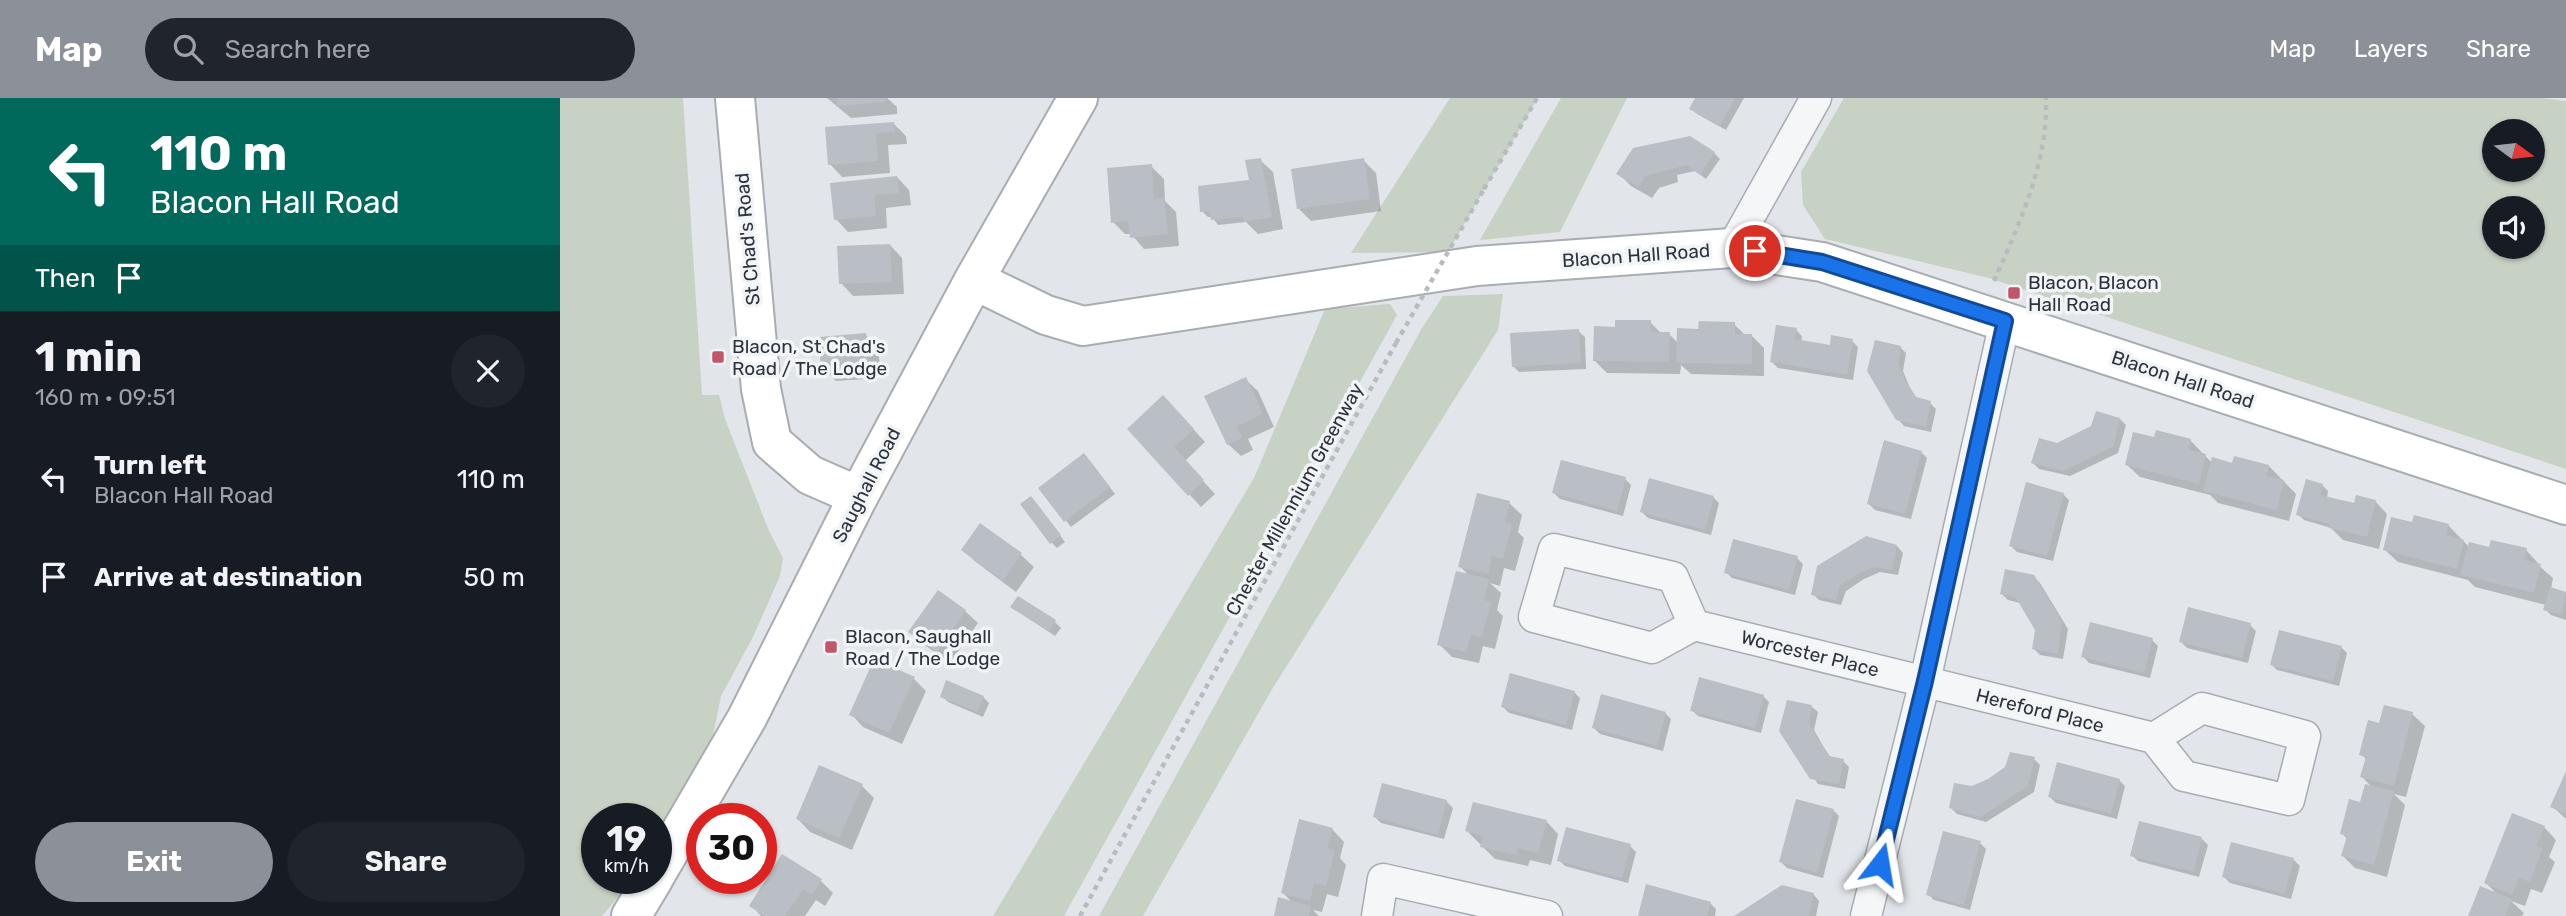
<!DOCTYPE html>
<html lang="en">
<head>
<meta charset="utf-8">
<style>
	:root { --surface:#171b24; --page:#20242c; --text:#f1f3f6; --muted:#9ea1a6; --accent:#8c9099 }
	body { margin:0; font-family:Rubik,sans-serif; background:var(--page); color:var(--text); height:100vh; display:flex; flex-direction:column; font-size:26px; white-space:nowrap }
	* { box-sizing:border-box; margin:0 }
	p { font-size:23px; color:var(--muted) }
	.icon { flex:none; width:38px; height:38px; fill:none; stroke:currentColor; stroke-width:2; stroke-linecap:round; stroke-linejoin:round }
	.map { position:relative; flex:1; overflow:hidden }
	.drawer { display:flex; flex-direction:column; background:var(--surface); width:560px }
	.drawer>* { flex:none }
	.banner { background:#00695c; color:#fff; overflow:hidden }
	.needle { width:46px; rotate:105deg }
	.buttons { position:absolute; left:1922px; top:21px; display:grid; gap:14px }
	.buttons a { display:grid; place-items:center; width:63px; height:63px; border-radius:50%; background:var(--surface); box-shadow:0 2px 5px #0004; font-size:35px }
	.speed { position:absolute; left:21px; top:705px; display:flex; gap:14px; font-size:35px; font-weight:700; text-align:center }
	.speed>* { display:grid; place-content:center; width:91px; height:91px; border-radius:50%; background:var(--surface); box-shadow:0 2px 5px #0004; line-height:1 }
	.speed small { font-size:18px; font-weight:400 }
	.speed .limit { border:10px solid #d22; background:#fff; color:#111 }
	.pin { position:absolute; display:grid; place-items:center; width:60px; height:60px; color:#fff; margin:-30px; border:4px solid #fff; border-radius:50%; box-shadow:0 2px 7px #0007 }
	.me { position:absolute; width:77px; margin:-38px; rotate:14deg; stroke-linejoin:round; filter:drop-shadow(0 0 5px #0008) }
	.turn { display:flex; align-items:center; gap:24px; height:147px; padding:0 35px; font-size:32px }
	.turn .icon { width:91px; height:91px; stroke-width:2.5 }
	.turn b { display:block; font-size:49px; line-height:60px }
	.then { display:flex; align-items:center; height:66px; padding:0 35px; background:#0003; gap:14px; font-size:26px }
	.round { display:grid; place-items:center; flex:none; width:74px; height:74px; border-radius:37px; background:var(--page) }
	.summary { display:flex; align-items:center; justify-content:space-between; height:119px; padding:0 35px }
	h1 { font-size:42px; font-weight:700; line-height:52px }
	.button { display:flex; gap:14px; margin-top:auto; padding:14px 35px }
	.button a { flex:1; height:80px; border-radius:42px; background:var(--accent); color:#fff; font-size:28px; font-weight:700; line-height:80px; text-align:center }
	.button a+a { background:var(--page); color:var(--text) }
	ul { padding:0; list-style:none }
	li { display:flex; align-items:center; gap:21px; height:98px; padding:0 35px }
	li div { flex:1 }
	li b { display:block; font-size:26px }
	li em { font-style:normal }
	header { display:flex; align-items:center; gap:42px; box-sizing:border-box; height:98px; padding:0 35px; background:var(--accent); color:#fff }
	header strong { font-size:33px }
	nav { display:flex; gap:38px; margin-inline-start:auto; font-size:24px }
	.search { width:490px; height:63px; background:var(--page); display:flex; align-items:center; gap:18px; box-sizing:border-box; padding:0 24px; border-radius:38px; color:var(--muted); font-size:26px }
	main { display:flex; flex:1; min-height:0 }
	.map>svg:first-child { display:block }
	.green { fill:#c8d2c4; fill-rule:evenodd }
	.shadow { fill:#0003 }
	.building { fill:#babec5 }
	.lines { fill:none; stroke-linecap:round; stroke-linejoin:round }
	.street-casing { stroke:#a8acb3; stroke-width:33 }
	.secondary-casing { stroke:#a8acb3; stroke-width:42 }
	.path { stroke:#b8bcc0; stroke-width:4.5; stroke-dasharray:5 5; stroke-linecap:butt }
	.street { stroke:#f4f6f8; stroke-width:30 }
	.secondary { stroke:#fff; stroke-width:38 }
	.path-bridge { stroke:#b8bcc0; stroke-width:4.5; stroke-dasharray:5 5; stroke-linecap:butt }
	.route-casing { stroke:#114b97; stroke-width:18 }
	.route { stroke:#1a73e8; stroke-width:12 }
	.poi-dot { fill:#bf5669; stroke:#f2f4f6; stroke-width:2.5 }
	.labels { text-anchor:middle; stroke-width:7; stroke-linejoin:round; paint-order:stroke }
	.street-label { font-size:19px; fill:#2c333f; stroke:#f2f4f6 }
	.poi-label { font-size:19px; fill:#2c333f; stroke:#f2f4f6; text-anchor:start }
</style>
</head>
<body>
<header>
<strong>Map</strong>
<div class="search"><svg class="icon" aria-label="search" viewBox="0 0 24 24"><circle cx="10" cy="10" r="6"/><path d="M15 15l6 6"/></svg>Search here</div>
<nav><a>Map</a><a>Layers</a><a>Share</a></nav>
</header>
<main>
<section class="drawer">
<div class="banner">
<div class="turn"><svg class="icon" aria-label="left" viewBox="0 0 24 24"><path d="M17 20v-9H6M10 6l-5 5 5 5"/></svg><div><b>110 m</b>Blacon Hall Road</div></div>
<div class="then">Then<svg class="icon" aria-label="arrive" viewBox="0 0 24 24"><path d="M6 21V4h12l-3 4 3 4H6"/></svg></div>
</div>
<div class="summary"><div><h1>1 min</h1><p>160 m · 09:51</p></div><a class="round"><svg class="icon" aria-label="close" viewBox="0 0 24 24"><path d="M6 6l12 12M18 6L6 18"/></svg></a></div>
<ul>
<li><svg class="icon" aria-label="left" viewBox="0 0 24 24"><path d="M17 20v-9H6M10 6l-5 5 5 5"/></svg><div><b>Turn left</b><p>Blacon Hall Road</p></div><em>110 m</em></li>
<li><svg class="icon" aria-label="arrive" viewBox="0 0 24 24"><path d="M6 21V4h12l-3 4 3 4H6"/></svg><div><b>Arrive at destination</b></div><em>50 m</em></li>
</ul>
<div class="button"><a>Exit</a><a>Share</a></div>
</section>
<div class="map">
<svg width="2006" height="818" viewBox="0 0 2006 818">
	<rect width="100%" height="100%" fill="#e2e5e9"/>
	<!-- green -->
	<path class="green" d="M0,0H123L142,297H159L165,321L209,433L223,460L220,478L193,539L161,598L153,638L124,701L96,747V721H37V780L73,781L42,818H0Z
		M890,0H978L888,154L791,155Z
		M1001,0H1067L1000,134L920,142Z
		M1284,0H1982L2006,3V371L1429,180L1265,141L1243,107L1241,74ZM1934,33H1972V72H1934ZM1934,110H1972V149H1934Z
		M943,196L938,232L711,593L583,818H539L862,230L883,198Z
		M830,206L837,217L504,818H433L694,380L765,211Z"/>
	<!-- shadow -->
	<path class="shadow" d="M267,0H327L337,9V16L291,20Z
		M1137,0H1184L1166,32L1137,16L1131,10Z
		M334,26L346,38L347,46L328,47L330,75L282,79L270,66L267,31Z
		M1154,55L1160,61L1146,81L1135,73L1117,77L1118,84L1099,90L1092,100L1071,88L1058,75Z
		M700,62L713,74L723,131L698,136L686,124L658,127L652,119H648L642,113L691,84Z
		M803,62L816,75L821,113L751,123L739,111Z
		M591,68L604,81L605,103L616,114L619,148L584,151L571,136H565L553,124Z
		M337,79L349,92L351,107L326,110L327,130L288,134L276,121Z
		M330,147L342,160L344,196L293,198L281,185Z
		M1090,224L1102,236H1109L1118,245L1139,232L1174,226L1186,238H1192L1204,250V278L1131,276L1121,267L1120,276L1047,275L1034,262L1057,231Z
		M1236,232L1242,238L1241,244L1272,249L1292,243L1298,249L1293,282L1218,270L1212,264Z
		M1018,233L1025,239L1026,271L959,274L953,268Z
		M306,237L318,249L321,280L276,283L263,271Z
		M1340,249L1346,255L1343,273L1350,290L1358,302L1370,305L1376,311L1371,334L1344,328L1338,321L1309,273Z
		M685,281L698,293L714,329L688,341L693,352L681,358L668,346Z
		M616,312L645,344L625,363L655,396L641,409L569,331Z
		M1560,321L1566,327L1558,355L1510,378L1479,371L1473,365L1497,347Z
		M1595,341L1630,342L1652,365L1709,368L1736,396L1729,423L1658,405L1650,397L1580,379L1567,367Z
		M1361,354L1367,360L1351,421L1315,412L1309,406Z
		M530,363L555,396L511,429L481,390Z
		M1065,381L1071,387L1063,418L1000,401L994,395Z
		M1762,387L1768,393L1767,400L1795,407L1815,403L1827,416L1819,451L1783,442L1771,430L1744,422L1738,416Z
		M1503,396L1509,402L1493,463L1457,454L1451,448Z
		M1153,399L1159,405L1151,437L1088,420L1082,414Z
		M949,405L962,417L958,434L964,440L955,473L944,470L940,488L930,485L941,495L937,512L943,518L935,551L923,548L919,565L892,559L879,546L910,479L900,468Z
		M477,406L505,444L497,450L491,444Z
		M1853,426L1888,427L1909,449L1966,452L1978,465V467L1993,480L1991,491L2006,495V522L1991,517L1985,511L1986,507L1915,489L1908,482L1838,464L1825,452Z
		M420,427L461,457L474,469L456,494L416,464L403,452Z
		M1337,448L1343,455L1338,477L1320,474L1304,481L1286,493L1281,507L1259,502L1253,496Z
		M1237,460L1243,466L1235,497L1172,480L1166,474Z
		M1473,478L1480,485L1508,531L1503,561L1480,557L1474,551L1477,532L1460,505L1448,502L1442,496Z
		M453,509L495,524L501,530L495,538Z
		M405,513L418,525L390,565L363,546L350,533Z
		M1690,527L1696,533L1688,565L1627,550L1621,544Z
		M1592,542L1598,548L1590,580L1529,565L1523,558Z
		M1781,549L1787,555L1779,588L1717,572L1711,566Z
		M354,581L366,593L342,646L303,629L291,616Z
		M1014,594L1020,600L1012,632L949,615L943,609Z
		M382,598L423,599L429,605L423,619L388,604Z
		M1203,598L1209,604L1201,635L1138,618L1132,612Z
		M1251,608L1258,614L1254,632L1263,648L1271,660L1283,663L1289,669L1285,691L1258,686L1221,632Z
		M1105,615L1111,621L1103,653L1040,636L1034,630Z
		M1852,616L1865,628L1846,699L1834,696L1845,707L1827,779L1795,770L1783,758L1787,741L1782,735L1813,690L1802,679L1807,662L1801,656L1820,627Z
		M1474,661L1480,667L1474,694L1426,724L1397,716L1390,709L1413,690Z
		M2006,678V721L1992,708Z
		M1559,682L1565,688L1557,721L1496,705L1490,699Z
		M824,687L887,704L893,710L884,741L821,725L815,719Z
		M302,688L314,700L292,752L250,734L238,721Z
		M1273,712L1279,718L1263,780L1227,770L1221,764Z
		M986,723L998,736L991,767L970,762L968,768L935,761L907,733Z
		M1984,729L1996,742L1989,759L1995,764L1982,795L1971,791L1965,808L1951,803L1964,815L1962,818H1910L1938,797L1926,785Z
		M772,731L784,744L780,760L786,767L778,799L767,796L762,814L753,812L759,818H716L733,805L723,795Z
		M1642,741L1648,747L1639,779L1578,763L1572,757Z
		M1420,745L1426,751L1410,812L1374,802L1368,796Z
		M1672,746L1734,762L1740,768L1731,801L1670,785L1664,779Z
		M1070,748L1076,754L1068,785L1005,768L999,762Z
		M261,783L273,795L265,808L256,802L245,818H201L191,807Z
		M1253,796L1259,803L1256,818H1177Z
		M1150,805L1156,811L1155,818H1079Z"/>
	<!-- building -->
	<path class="building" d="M277,0H325L326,4L277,8Z
		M1135,0H1175L1160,28L1129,11Z
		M334,24L335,34L316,35L318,63L268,67L265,29Z
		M1130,38L1155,54L1140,77L1127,67L1086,78L1079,89L1056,76L1073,50Z
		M701,60L712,119L684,124L683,119L651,122L650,113L640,114L638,88L689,82L685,62Z
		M804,60L810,101L737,111L731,71Z
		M592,66L594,101L604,100L608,136L570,140L568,123L551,125L547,70Z
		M337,78L339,95L314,97L316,118L274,122L270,85Z
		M330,146L332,184L279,186L277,148Z
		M1055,222H1091V234H1110L1109,264L1033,263L1034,228L1055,229Z
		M1139,223L1175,224V236H1192V266L1116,265L1117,230L1138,231Z
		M1216,227L1237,230L1235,241L1270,247L1271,237L1293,241L1287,277L1210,264Z
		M1019,231L1021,265L952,269L950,235Z
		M306,235L309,268L261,271L259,239Z
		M1315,242L1341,248L1338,266L1345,282L1356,299L1371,303L1366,329L1336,322L1307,273Z
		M686,279L703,316L677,328L682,340L667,347L644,298Z
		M603,297L634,331L614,349L644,382L628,398L567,331Z
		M1536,313L1560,320L1553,349L1503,373L1471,365L1479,340L1497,345L1531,328Z
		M1596,332L1631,341L1629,352L1646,356L1639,386L1565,367L1573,334L1594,339Z
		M1324,342L1362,353L1345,416L1307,406Z
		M524,355L550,389L504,424L478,390Z
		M1674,358L1709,367L1707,378L1724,382L1717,412L1643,393L1652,359L1672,365Z
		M1001,362L1066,379L1057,413L992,395Z
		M1089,380L1154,398L1145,432L1080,414Z
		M1746,381L1763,386L1760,397L1794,405L1796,397L1816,402L1807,439L1769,430L1770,426L1736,417Z
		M1466,384L1504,395L1487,458L1449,448Z
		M917,395L950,403L945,424L952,426L943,461L932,458L928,476L898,469Z
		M471,398L501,437L490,446L460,406Z
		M1854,417L1889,426L1886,437L1904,442L1897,471L1823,452L1831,419L1852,424Z
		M420,425L462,455L443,483L401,452Z
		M1306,438L1337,447L1332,472L1313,469L1298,476L1280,487L1276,502L1251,497L1257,468Z
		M1173,441L1238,458L1229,492L1164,475Z
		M1931,442L1967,450L1964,462L1981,466L1974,495L1900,477L1909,444L1929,449Z
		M1445,471L1474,477L1502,524L1498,556L1472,551L1475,532L1456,500L1440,496Z
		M896,473L929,481L924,502L931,504L922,539L911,537L906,554L877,547Z
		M1990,489L2006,494L2002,517L1983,512Z
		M378,492L406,512L377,554L348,534Z
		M458,498L496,522L489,534L450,509Z
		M1628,509L1691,525L1682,560L1619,544Z
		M1530,524L1593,540L1584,575L1521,559Z
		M1719,532L1782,548L1773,583L1710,567Z
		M314,561L355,579L329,635L289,617Z
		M950,575L1015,593L1006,627L941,609Z
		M1139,579L1204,597L1195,630L1130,613Z
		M386,582L424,598L417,614L380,599Z
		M1041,596L1106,614L1097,648L1032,630Z
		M1227,602L1252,607L1249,625L1257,640L1269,658L1284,661L1279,686L1250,681L1219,633Z
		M1824,607L1853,614L1834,688L1800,679L1806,659L1799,657L1808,622L1819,625Z
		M1450,654L1475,659L1468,688L1420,719L1389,710L1394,685L1412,688L1428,681L1445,669Z
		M1497,664L1560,681L1551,716L1488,699Z
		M259,667L303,686L279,740L236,721Z
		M2006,673V716L1990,709Z
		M822,685L887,702L878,737L813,719Z
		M1805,686L1834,693L1814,767L1781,758L1787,738L1780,736L1789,701L1800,704Z
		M1236,701L1274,711L1257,775L1219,764Z
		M913,704L987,722L978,755L958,750L956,757L920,749L923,738L905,733Z
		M1952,715L1985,728L1976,748L1983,750L1970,784L1959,780L1952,797L1924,785Z
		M739,721L773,730L767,750L775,752L766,788L754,785L750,803L721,795Z
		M1579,723L1642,739L1634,774L1570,758Z
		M1006,729L1071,746L1062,780L997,763Z
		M1383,733L1421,743L1404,807L1366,797Z
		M1671,744L1734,760L1725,796L1662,779Z
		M222,756L262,781L252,797L243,791L225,818H205L189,808Z
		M1086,786L1151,804L1147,818H1078Z
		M1222,787L1254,795L1249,818H1174Z
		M1920,788L1952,801L1945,818H1908Z
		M718,799L751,808L749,818H714Z"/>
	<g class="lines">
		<!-- street casing -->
		<g class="street-casing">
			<path id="street" d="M1172,150L1256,0
				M1134,527L1092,550L974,519L994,451L1113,479L1134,527L1594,640L1642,610L1745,638L1729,702L1624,678L1594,640
				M817,818L823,781L987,818
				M1306,818L1365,583L1445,223"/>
		</g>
		<!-- secondary casing -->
		<g class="secondary-casing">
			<path id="secondary" d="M175,0L201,291L212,344L250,377L282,391L296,403
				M414,182L486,217L523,228L917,168L1172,150L1262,164L2006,407
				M96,776L187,620L296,403L414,182L518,0
				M71,818L94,780"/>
		</g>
		<!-- path -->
		<path class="path" d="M924,91L977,0
			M1434,183C1460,124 1488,65 1486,0
			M520,818L836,245"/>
		<!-- street -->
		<use href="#street" class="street"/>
		<!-- secondary -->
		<use href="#secondary" class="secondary"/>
		<!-- path-bridge -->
		<path class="path-bridge" d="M836,245L924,91"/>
	</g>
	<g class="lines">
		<!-- route casing -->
		<g class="route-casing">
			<path id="route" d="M1195,153L1262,164L1445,223L1365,583L1320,766"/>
		</g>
		<!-- route -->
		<use href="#route" class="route"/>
	</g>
	<!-- markers -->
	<g class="poi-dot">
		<rect x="1447" y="188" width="14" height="14" rx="3.5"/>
		<rect x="151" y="252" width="14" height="14" rx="3.5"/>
		<rect x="264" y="542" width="14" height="14" rx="3.5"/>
	</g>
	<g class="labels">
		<!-- street labels -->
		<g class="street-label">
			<text transform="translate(187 141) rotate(-95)" y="7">St Chad's Road</text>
			<text transform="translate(1076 157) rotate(-4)" y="7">Blacon Hall Road</text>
			<text transform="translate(1623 281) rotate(18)" y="7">Blacon Hall Road</text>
			<text transform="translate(306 387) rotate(-63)" y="7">Saughall Road</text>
			<text transform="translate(734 401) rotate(-61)" y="7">Chester Millennium Greenway</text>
			<text transform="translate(1250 555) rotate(14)" y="7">Worcester Place</text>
			<text transform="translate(1480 612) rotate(14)" y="7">Hereford Place</text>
		</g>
		<!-- poi labels -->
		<g class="poi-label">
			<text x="1468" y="191">Blacon, Blacon<tspan x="1468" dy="22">Hall Road</tspan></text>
			<text x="172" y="255">Blacon, St Chad's<tspan x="172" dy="22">Road / The Lodge</tspan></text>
			<text x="285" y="545">Blacon, Saughall<tspan x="285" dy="22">Road / The Lodge</tspan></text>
		</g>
	</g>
</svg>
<div class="buttons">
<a><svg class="needle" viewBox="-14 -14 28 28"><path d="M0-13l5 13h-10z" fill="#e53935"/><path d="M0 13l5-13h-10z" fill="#9ea1a6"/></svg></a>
<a><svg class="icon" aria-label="sound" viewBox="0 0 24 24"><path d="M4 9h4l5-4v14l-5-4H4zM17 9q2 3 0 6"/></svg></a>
</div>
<div class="speed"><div>19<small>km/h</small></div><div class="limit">30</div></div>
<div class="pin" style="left:1195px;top:153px;background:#d93025"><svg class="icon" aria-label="arrive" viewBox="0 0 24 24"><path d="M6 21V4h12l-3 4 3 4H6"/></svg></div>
<svg class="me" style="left:1320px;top:766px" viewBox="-20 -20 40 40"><path d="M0-17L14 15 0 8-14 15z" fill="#1a73e8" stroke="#fff" stroke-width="4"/></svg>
</div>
</main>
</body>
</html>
